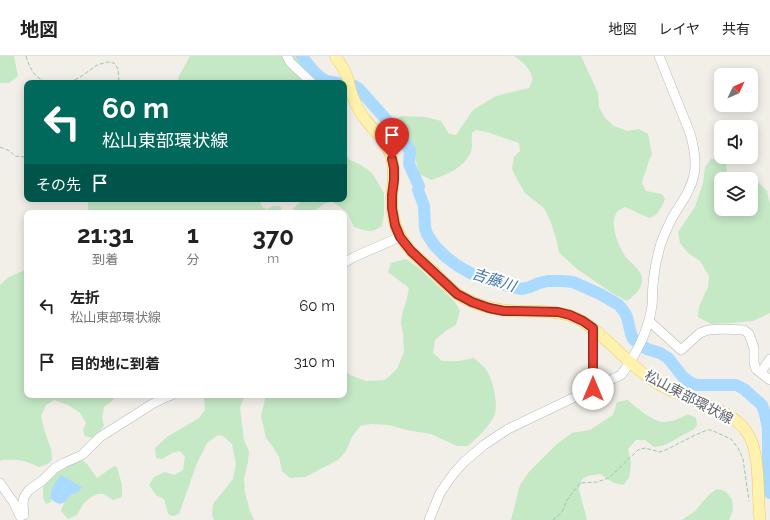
<!DOCTYPE html>
<html lang="ja">
<head>
<meta charset="utf-8">
<style>
	:root { --surface:#fff; --page:#f2f2f2; --text:#222; --muted:#767676; --line:#e0e0e0 }
	body { margin:0; font-family:Raleway,"Noto Sans JP",sans-serif; background:var(--page); color:var(--text); height:100vh; display:flex; flex-direction:column; font-size:15px; white-space:nowrap }
	* { box-sizing:border-box; margin:0 }
	p { font-size:13px; color:var(--muted) }
	.icon { flex:none; width:22px; height:22px; fill:none; stroke:currentColor; stroke-width:2; stroke-linecap:round; stroke-linejoin:round }
	.map { position:relative; flex:1; overflow:hidden }
	.side { position:absolute; left:24px; top:154px; width:323px; height:188px; display:flex; flex-direction:column; background:var(--surface); border-radius:8px; box-shadow:0 2px 10px #0003 }
	.side>* { flex:none }
	.guide { position:absolute; left:24px; top:24px; width:323px; height:122px; border-radius:8px; box-shadow:0 2px 10px #0003; background:#00695c; color:#fff; overflow:hidden }
	.needle { width:26px; rotate:46deg }
	.tools { position:absolute; left:714px; top:12px; display:grid; gap:8px }
	.tools a { display:grid; place-items:center; width:44px; height:44px; border-radius:8px; background:var(--surface); box-shadow:0 2px 10px #0003; font-size:20px }
	.pin { position:absolute; display:grid; place-items:center; width:34px; height:34px; color:#fff; margin:-41px -17px; border-radius:50% 50% 50% 0; rotate:-45deg; box-shadow:0 0 4px #0007 }
	.pin .icon { rotate:45deg }
	.me { position:absolute; width:44px; margin:-22px; rotate:0deg; stroke-linejoin:round; filter:drop-shadow(0 0 3px #0008) }
	.turn { display:flex; align-items:center; gap:14px; height:84px; padding:0 12px; font-size:18px }
	.turn .icon { width:52px; height:52px; stroke-width:2.5 }
	.turn b { display:block; font-size:28px; line-height:34px }
	.then { display:flex; align-items:center; height:38px; padding:0 12px; background:#0003; gap:8px; font-size:15px }
	.eta { display:flex; justify-content:space-evenly; align-items:center; height:68px; text-align:center }
	.eta b { font-size:24px; font-weight:700; line-height:28px }
	ul { padding:0; list-style:none }
	li { display:flex; align-items:center; gap:12px; height:56px; padding:0 12px }
	li div { flex:1 }
	li b { display:block; font-size:15px }
	li em { font-style:normal }
	header { display:flex; align-items:center; gap:24px; box-sizing:border-box; height:56px; padding:0 20px; background:var(--surface); border-bottom:1px solid var(--line) }
	header strong { font-size:19px }
	nav { display:flex; gap:22px; margin-inline-start:auto; font-size:14px }
	.map>svg:first-child { display:block }
	.green { fill:#c5e8c5 }
	.water { fill:#aadaff }
	.lines { fill:none; stroke-linecap:round; stroke-linejoin:round }
	.river { stroke:#aadaff; stroke-width:12 }
	.minor-casing { stroke:#b5b8bc; stroke-width:10 }
	.major-casing { stroke:#f2c960; stroke-width:12 }
	.path { stroke:#9cc7a9; stroke-width:1; stroke-dasharray:4 2; stroke-linecap:butt }
	.minor { stroke:#fff; stroke-width:9 }
	.major { stroke:#fff2af; stroke-width:11 }
	.route-casing { stroke:#982c22; stroke-width:10 }
	.route { stroke:#ea4335; stroke-width:7 }
	.labels { text-anchor:middle; stroke-width:4; stroke-linejoin:round; paint-order:stroke }
	.street-label { font-size:14px; fill:#5f6368; stroke:#fff }
	.water-label { font-size:15px; font-style:italic; fill:#4174aa; stroke:#fff }
</style>
</head>
<body>
<header>
<strong>地図</strong>
<nav><a>地図</a><a>レイヤ</a><a>共有</a></nav>
</header>
<div class="map">
<svg width="770" height="464" viewBox="0 0 770 464">
	<rect width="100%" height="100%" fill="#f1efe8"/>
	<!-- green -->
	<path class="green" d="M0,0H14L18,20L9,27H0Z
		M190,0H302L315,19L323,27H178L179,20Z
		M514,0H581L598,37L599,51L605,62L614,70L627,75L639,73L648,78L652,98L649,104L646,115L643,122L642,127L646,135L662,138L665,143L662,150L656,159L649,162L625,151C622,152 619,154 617,156C609,168 618,189 625,200C631,208 643,214 642,225C641,234 634,240 627,245L612,237L577,213L564,201L559,196L556,182L550,164L544,152L525,137L518,125L512,113L514,101L520,95L519,87L487,76L476,74L472,77C471,83 473,90 471,96C464,112 446,119 431,124L420,118L417,110L415,97L395,64L401,60L426,61L441,65L449,78L456,79L473,54L496,40L529,32C530,29 533,25 532,22C532,13 521,5 514,0Z
		M344,97L350,104L361,109L372,117L384,137V158L382,170C371,178 366,175 354,171L347,156L333,146L325,147L316,154L309,157H88V143H259L262,151L267,153L273,150H280L283,156H290L303,143H344Z
		M721,101L726,106L727,117L730,123H721V153H751V124H756L767,135L770,149V257L753,265L732,267L711,268L698,261L699,251L705,237L708,232L709,220L700,205L688,197L680,187L678,176L695,151L703,127L705,111L711,103Z
		M406,203L419,212L455,246L460,255L456,269L447,274L435,284L433,297L442,305H459L474,302C478,306 484,310 487,315C493,325 499,349 494,360C490,370 477,382 468,390H457L431,378L407,374L389,369L371,368L360,370L352,381L346,395L338,404L305,421L290,422L282,415L279,401L273,391L266,382L261,360L266,339H344V313L350,319L366,325L385,324L397,313L404,296L403,277L401,267L402,258L406,246L409,232L388,216L391,207Z
		M27,213V339H117L111,346L104,351L102,362L104,370L99,376L92,382L85,380L83,374L86,367L80,357L68,349L54,344L46,349L41,360L44,373L51,393L52,404L48,408L39,411C25,404 17,403 1,404L0,406V229L7,222Z
		M205,339H245L240,352L244,384L249,395L248,406L244,422L245,437L250,455L254,464H214L212,459L213,448L233,423L236,408L232,388L223,380L218,379L207,387L197,407L179,458L172,460L168,458L164,443L156,439L149,429L154,421L165,416L174,419L183,414L185,401L180,395L172,397L162,403L156,402L155,392L167,381L199,362L205,354L204,343Z
		M628,344C635,351 654,366 663,366C672,366 681,362 688,358L696,362L697,369L694,373L665,389L654,391L645,384H636L628,393L631,407L629,422L623,429L614,427L600,418L588,420L582,423L579,434L587,464H511L520,429L529,416L557,388L572,377L590,374L613,359L617,346Z
		M81,403L87,408L97,422L114,410L117,411L122,429V441L113,444L104,438H98L91,441L84,447L77,459L68,463L61,455C65,445 65,442 75,438L50,436L51,446L46,448L43,442V432L49,422L56,414Z
		M717,433L725,435L732,443L733,454L729,464H682C687,461 692,457 696,454C703,446 708,438 717,433Z"/>
	<!-- water -->
	<path class="water" d="M61,419L82,431C79,437 74,437 69,441C67,442 66,444 65,446C59,450 54,446 50,442C50,432 56,426 61,419Z"/>
	<g class="lines">
		<!-- river -->
		<path class="river" d="M302,0C308,9 315,19 325,24C328,26 334,26 338,27
			M344,28L354,30L359,33L400,79L410,95L409,108L419,130L418,134L424,150L425,172L427,178L434,189L446,201L458,210L474,219L512,231L522,233L530,231L539,227L548,225H562L573,226L600,238L619,249L625,257L627,261L631,278L633,283L647,293L660,297L668,302L683,321L691,327L697,329H736L744,333L754,342L762,349L765,358L768,372V407L770,437"/>
		<!-- minor casing -->
		<g class="minor-casing">
			<path id="minor" d="M287,0L290,6L312,27
				M344,207L354,201L400,181
				M649,265L681,294L700,277L708,274L723,273L744,274L749,278L754,292V307L756,313L770,324
				M761,316L770,303
				M593,333V272
				M0,427L14,447L20,460L24,459L23,447L24,441L29,434L43,424L55,412L64,407L82,399L100,381L135,359L152,348L166,341L172,339
				M429,464L440,437L454,417L464,406L484,389L508,373L621,319C636,299 648,275 652,250C653,243 652,236 653,229C654,215 657,201 661,187C664,179 668,170 672,162C680,148 691,135 694,119C697,105 694,91 690,77L659,0"/>
		</g>
		<!-- major casing -->
		<g class="major-casing">
			<path id="major" d="M335,0C339,6 343,11 346,18C349,25 350,34 353,41C356,49 360,57 365,63C375,76 388,86 392,103C395,115 393,126 392,138C390,160 397,180 412,196C419,203 426,209 433,215C440,223 448,230 456,237C473,249 495,254 516,255C533,256 551,254 568,259C586,264 600,279 614,291C628,305 643,319 660,329C686,344 732,351 748,378C761,399 757,439 760,464"/>
		</g>
		<!-- path -->
		<path class="path" d="M26,0C30,13 35,23 49,27
			M63,27L71,25L79,22L97,9L107,6L114,7L118,13L119,27
			M0,91L10,95L15,100L25,101L27,100
			M553,464L562,456L567,444L580,427L597,426L609,422L638,394L645,392L660,396L668,393L691,381L707,374H711L731,383L738,392L743,403L749,445"/>
		<!-- minor -->
		<use href="#minor" class="minor"/>
		<!-- major -->
		<use href="#major" class="major"/>
	</g>
	<g class="lines">
		<!-- route casing -->
		<g class="route-casing">
			<path id="route" d="M392,103L394,112V124L392,139V152L395,169L400,181L411,195L457,238L472,246L489,252L504,255H515L558,256L570,259L583,265L593,272V333"/>
		</g>
		<!-- route -->
		<use href="#route" class="route"/>
	</g>
	<g class="labels">
		<!-- street labels -->
		<g class="street-label">
			<text transform="translate(689 341) rotate(28)" y="5">松山東部環状線</text>
		</g>
		<!-- water labels -->
		<g class="water-label">
			<text transform="translate(494 224) rotate(18)" y="5">吉藤川</text>
		</g>
	</g>
</svg>
<div class="tools">
<a><svg class="needle" viewBox="-14 -14 28 28"><path d="M0-13l5 13h-10z" fill="#e53935"/><path d="M0 13l5-13h-10z" fill="#767676"/></svg></a>
<a><svg class="icon" aria-label="sound" viewBox="0 0 24 24"><path d="M4 9h4l5-4v14l-5-4H4zM17 9q2 3 0 6"/></svg></a>
<a><svg class="icon" aria-label="layers" viewBox="0 0 24 24"><path d="M12 4l9 5-9 5-9-5zM3 14l9 5 9-5"/></svg></a>
</div>
<div class="pin" style="left:392px;top:103px;background:#d93025"><svg class="icon" aria-label="arrive" viewBox="0 0 24 24"><path d="M6 21V4h12l-3 4 3 4H6"/></svg></div>
<svg class="me" style="left:593px;top:333px" viewBox="-20 -20 40 40"><circle r="19" fill="#fff"/><path d="M0-13L10 11 0 6-10 11z" fill="#ea4335"/></svg>
<div class="guide">
<div class="turn"><svg class="icon" aria-label="left" viewBox="0 0 24 24"><path d="M17 20v-9H6M10 6l-5 5 5 5"/></svg><div><b>60 m</b>松山東部環状線</div></div>
<div class="then">その先<svg class="icon" aria-label="arrive" viewBox="0 0 24 24"><path d="M6 21V4h12l-3 4 3 4H6"/></svg></div>
</div>
<section class="side">
<div class="eta">
<div><b>21:31</b><p>到着</p></div>
<div><b>1</b><p>分</p></div>
<div><b>370</b><p>m</p></div>
</div>
<ul>
<li><svg class="icon" aria-label="left" viewBox="0 0 24 24"><path d="M17 20v-9H6M10 6l-5 5 5 5"/></svg><div><b>左折</b><p>松山東部環状線</p></div><em>60 m</em></li>
<li><svg class="icon" aria-label="arrive" viewBox="0 0 24 24"><path d="M6 21V4h12l-3 4 3 4H6"/></svg><div><b>目的地に到着</b></div><em>310 m</em></li>
</ul>
</section>
</div>
</body>
</html>
